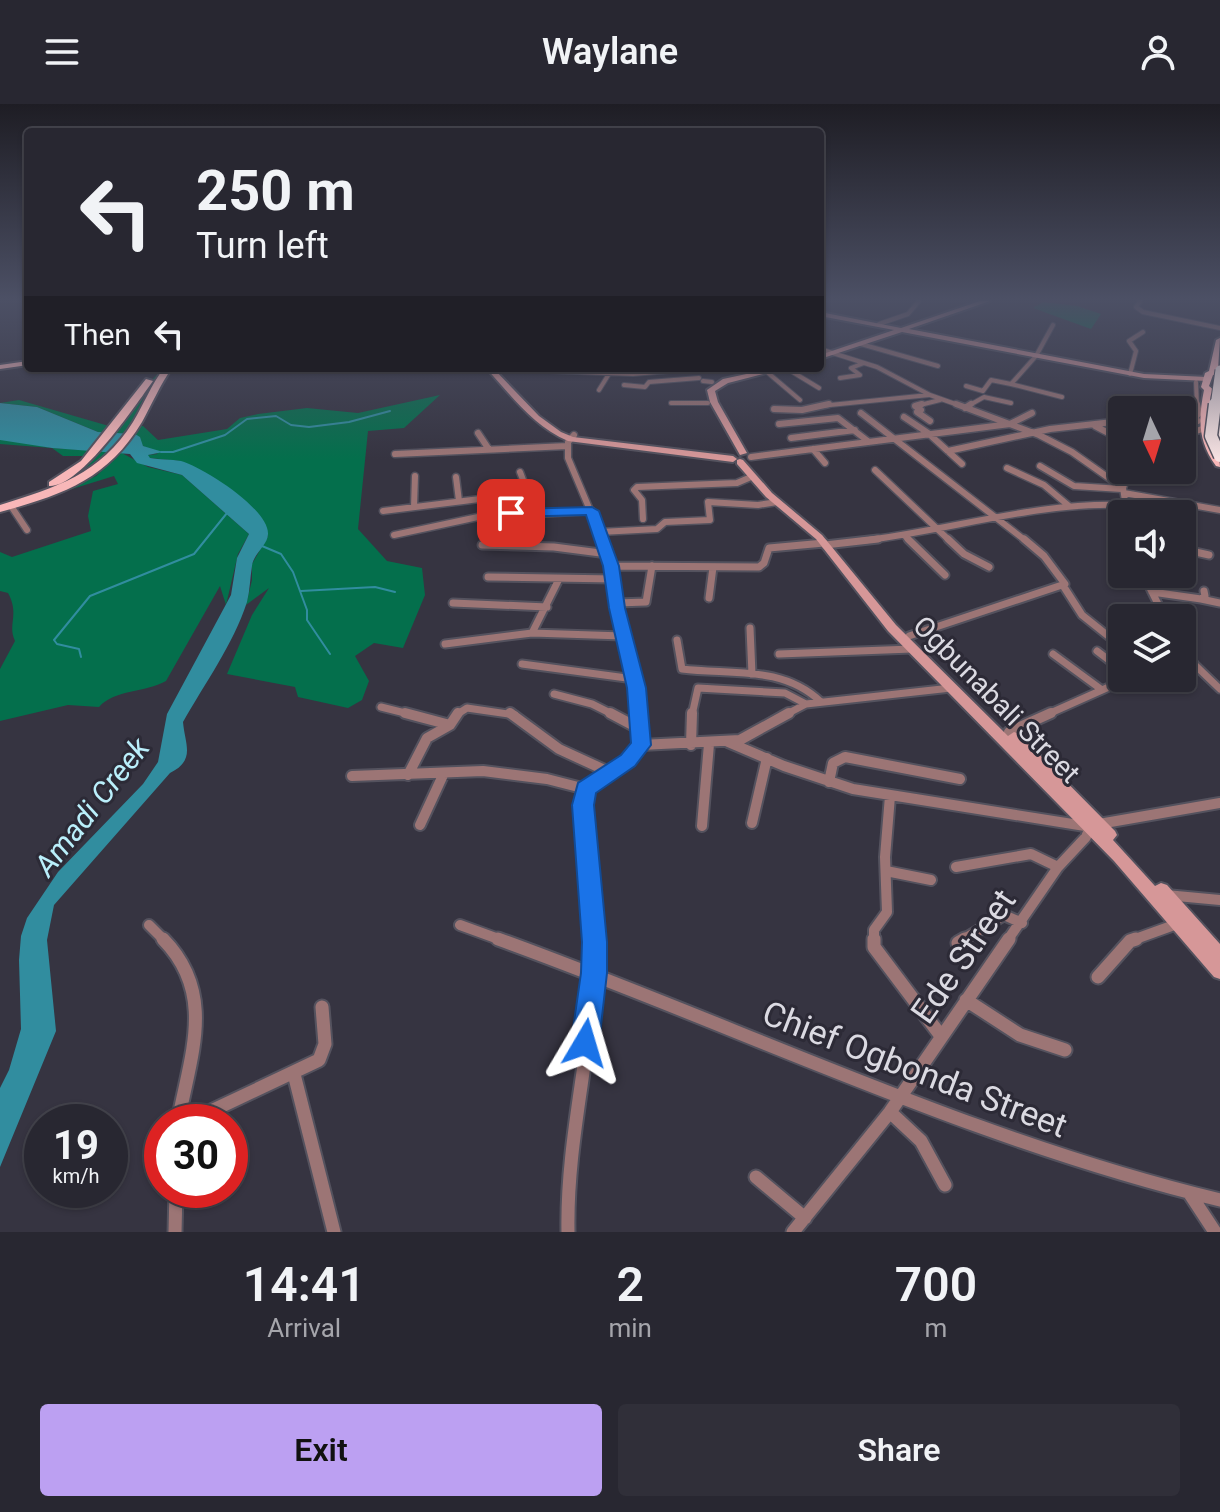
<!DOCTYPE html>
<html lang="en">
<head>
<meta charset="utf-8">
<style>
	:root { --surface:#282731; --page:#302f39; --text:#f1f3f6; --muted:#a5a5ab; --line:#44444d; --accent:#bca0f2 }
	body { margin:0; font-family:Roboto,sans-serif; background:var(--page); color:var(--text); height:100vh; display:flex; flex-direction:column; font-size:30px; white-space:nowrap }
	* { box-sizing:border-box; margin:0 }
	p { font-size:26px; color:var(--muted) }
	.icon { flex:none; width:44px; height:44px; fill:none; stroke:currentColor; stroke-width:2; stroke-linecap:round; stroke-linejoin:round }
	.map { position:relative; height:1128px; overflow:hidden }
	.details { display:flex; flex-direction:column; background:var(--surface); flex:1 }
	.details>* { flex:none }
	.guide { position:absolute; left:24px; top:24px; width:800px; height:244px; border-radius:8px; box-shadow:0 2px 6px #0004,0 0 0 2px var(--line); background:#282731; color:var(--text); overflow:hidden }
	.needle { width:52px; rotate:176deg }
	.controls { position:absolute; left:1108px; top:292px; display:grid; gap:16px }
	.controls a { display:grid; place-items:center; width:88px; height:88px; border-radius:8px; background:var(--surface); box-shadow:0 2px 6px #0004,0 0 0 2px var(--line); font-size:40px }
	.speed { position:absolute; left:24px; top:1000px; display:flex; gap:16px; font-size:40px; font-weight:700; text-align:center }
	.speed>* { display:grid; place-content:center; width:104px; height:104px; border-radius:50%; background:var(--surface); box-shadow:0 2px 6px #0004,0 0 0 2px var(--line); line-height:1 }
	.speed small { font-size:20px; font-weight:400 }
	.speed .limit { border:12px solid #d22; background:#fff; color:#111 }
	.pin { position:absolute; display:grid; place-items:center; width:68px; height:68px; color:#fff; margin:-34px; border-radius:16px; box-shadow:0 4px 12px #0006 }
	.me { position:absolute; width:88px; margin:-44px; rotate:7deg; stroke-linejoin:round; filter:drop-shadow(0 0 6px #0008) }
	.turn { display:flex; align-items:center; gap:28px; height:168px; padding:0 40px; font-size:36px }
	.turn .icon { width:104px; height:104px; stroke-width:2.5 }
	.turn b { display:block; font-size:56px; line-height:68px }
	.then { display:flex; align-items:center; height:76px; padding:0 40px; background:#0003; gap:16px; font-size:30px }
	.eta { display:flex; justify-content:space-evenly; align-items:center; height:136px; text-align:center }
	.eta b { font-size:48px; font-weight:600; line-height:56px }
	.cta { display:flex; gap:16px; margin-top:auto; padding:16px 40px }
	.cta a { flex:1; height:92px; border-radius:8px; background:var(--accent); color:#111; font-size:32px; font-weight:600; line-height:92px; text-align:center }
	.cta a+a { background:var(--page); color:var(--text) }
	header { display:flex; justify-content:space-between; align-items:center; height:104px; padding:0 40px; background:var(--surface); font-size:36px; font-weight:600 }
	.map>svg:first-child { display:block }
	.green { fill:#046f4c }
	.water { fill:#318d9f }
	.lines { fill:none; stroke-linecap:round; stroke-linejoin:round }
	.stream { stroke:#318d9f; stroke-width:2 }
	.street-far4-casing { stroke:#54525e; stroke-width:6 }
	.street-far3-casing { stroke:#54525e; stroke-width:9 }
	.street-far2-casing { stroke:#54525e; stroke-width:11 }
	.street-far1-casing { stroke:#54525e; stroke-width:14 }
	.street-casing { stroke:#54525e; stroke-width:17 }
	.secondary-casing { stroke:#54525e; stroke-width:4 }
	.primary-casing { stroke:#54525e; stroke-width:4 }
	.highway-casing { stroke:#54525e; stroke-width:4 }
	.street-far4 { stroke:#9c7575; stroke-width:4 }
	.street-far3 { stroke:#9c7575; stroke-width:6 }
	.street-far2 { stroke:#9c7575; stroke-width:7 }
	.street-far1 { stroke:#9c7575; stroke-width:10 }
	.street { stroke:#9c7575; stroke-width:13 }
	.secondary { fill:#d69798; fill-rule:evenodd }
	.primary { fill:#f8b7b8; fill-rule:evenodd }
	.highway { fill:#f6e2e2; fill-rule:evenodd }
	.highway-bridge-far1-casing { stroke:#54525e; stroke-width:11; stroke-linecap:butt }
	.highway-bridge-casing { stroke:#54525e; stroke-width:15; stroke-linecap:butt }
	.highway-bridge-far1 { stroke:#f6e2e2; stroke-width:9 }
	.highway-bridge { stroke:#f6e2e2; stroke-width:12 }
	.route { fill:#1a73e8; stroke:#114b97; stroke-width:2 }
	.labels { text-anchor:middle; stroke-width:6; stroke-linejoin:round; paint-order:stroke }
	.street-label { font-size:28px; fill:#dbdae2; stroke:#2c2a36 }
	.water-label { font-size:30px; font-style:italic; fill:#baeffb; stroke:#2c2a36 }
	.near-street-label { font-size:34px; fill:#dbdae2; stroke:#2c2a36 }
</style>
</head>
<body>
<header><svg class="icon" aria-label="menu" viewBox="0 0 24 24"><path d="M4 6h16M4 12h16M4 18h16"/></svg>Waylane<svg class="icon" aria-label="person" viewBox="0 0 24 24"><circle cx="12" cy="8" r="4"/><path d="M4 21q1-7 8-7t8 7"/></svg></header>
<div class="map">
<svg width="1220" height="1128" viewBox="0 0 1220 1128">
	<rect width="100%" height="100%" fill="#363441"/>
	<!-- green -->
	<path class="green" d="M1043,198L1077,202L1101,210L1091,225L1033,204Z
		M163,264L146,289L130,322H143L158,336L227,325L240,314L258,310L307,304L358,309L440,291L404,324L368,327L358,425L387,457L422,464L425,491L403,544L374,539L355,552L369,577L362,596L348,604L298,593L295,583L227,570L252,511L269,484L246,501L252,476V460L268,432L180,357L150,354L147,351L158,350L143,342L135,330L98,328L37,303L0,299L19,296L109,322Z
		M0,333L52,344L120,348L148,363L182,371L249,430L238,450L226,501L220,482L166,577C145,589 115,585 99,603L68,601L0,617V565L15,537C7,520 20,511 8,489L0,487V448L12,453L91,427L88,412L93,387L118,380L114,372L46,393L96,372L116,354L107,352L94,367L47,385L73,372L96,352H63L52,344L0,340Z"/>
	<!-- water -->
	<path class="water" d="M0,299L37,303L98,328L135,330L140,333L143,342L163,348L148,351L150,354C160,356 171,355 181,357C203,363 269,405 268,430C268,441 253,450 252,462C250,474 250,486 247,498C233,541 205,579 183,618C185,641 196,656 170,669L54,801L47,836L56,927L0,1063V984L9,966L21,925L19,856L21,832L27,814L58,768L143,680L158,658L167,610L231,491L237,454L249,430L182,371L137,359L130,350L52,344L0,336Z"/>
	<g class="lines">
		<!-- stream -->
		<path class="stream" d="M161,348H173L225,331L247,315L276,312L291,321L309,323L349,318L390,307
			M262,442L281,450L293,468L307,506V516L330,550
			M301,487L375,483L395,488
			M81,553L79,545L57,540L54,536L90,492L194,450L227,409"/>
		<!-- street-far4 casing -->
		<g class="street-far4-casing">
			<path id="street-far4" d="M1140,197L1136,203L1143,208L1220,224
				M879,220L908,210L919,197
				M1053,221L1036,252L1011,280L1062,293
				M861,240L938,262
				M820,245L877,263L930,291L961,302
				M786,264L819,284
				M807,264L812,267
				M491,265L633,270L693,265
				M767,268L800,296
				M1130,270L1136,247L1129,237L1143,228
				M840,274L860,271L851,264L864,259
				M703,277L712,278
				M1196,278L1197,302
				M624,281L645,283L649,278L699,274
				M966,282L983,287L991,276L1011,280
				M599,286L612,265
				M671,299H708
				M820,302L929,291
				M916,302L940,296
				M968,302L984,293L1011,299"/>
		</g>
		<!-- street-far3 casing -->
		<g class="street-far3-casing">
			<path id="street-far3" d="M922,300L915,302L921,306L917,308L930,317
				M956,300L1039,331L1072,348L1123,384
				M965,304L971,300
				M774,305L802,306L829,300
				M861,309L1026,437
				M904,313L928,329L962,360
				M1182,315L1198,317
				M1193,316L1199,309L1197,300
				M779,320L838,314L869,338
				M1095,322L1122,336
				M478,329L488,344
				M574,331L568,338V354L603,437
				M1182,332L1202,325
				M791,334L855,326
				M813,345L825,359
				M948,347L1050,325L1122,317
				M395,350L567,342
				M751,353L1010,320L1032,309
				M1040,362L1074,382L1122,385
				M1007,364L1044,381L1069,402
				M875,366L950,437
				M1129,367L1158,373
				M520,368L536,410
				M456,373L459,397
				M1124,389L1220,406
				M11,402L27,426
				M414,403L415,372
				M383,407L528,389
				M1127,410L1123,384L1129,366
				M643,415L642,396L634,386L637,383L737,379L751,373
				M600,428L657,425L665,418L710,416L708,398L758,401L777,398
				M394,431L478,413L592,407
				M905,432L910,437
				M860,437C948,427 1039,397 1126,401"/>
		</g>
		<!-- street-far2 casing -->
		<g class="street-far2-casing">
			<path id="street-far2" d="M602,435L611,462L639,611
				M908,435L945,471
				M948,435L964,450L989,463
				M482,441L554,443L608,450
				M825,441L878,435
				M1182,445L1209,451
				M611,462L759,463L764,459L769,444L824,439
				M1143,470L1165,514
				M488,473L614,475
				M1064,483L1082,511L1122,543
				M1152,488L1201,495L1205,492L1204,487
				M709,494L713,463
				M1201,495L1220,499
				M453,499L547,503
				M617,499L646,498L652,462
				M750,524L752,570
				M532,529L559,475
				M909,532L1065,480L1044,452L1024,435
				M677,536L682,565C731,571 782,561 821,598
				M445,540L532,529L623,532
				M1182,543L1195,561L1220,585
				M1097,547L1122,566
				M779,550L912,545
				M1053,550L1102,586
				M522,560L634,575
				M554,590L592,600L614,611
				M381,603L413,611
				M456,611L467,604L515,611
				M692,611L698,584L785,589L806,600
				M785,611L806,600L951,584
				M1046,611L1129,574"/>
		</g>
		<!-- street-far1 casing -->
		<g class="street-far1-casing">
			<path id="street-far1" d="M405,609L450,621
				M510,609L559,645L609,668
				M610,609L642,626
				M1009,628L1051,609
				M728,638L784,662L853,685L1085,722
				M641,641L740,636L789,609
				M691,641L692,609
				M408,671L427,634L450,621L458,609
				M352,672L483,667L547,675L586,685
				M829,678L833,659L845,653L960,675
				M752,719L767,654
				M1099,720L1220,699
				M420,721L444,669
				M702,722L709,640
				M956,763L1031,750L1058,763
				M886,767L931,776
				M1166,791L1220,796
				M149,821L165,837
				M460,821L504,837
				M595,837L584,717L586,685L638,647L642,626L639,609
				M874,837V826L887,808L885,753L890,692
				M961,837L1004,811L1022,819
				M1007,837L1058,763L1086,733L1090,723
				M1130,837L1177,820"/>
		</g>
		<!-- street casing -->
		<g class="street-casing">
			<path id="street" d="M163,835C217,890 190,952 178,1018
				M498,835C739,922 970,1036 1220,1096
				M874,835V843L941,932
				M958,839L965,835
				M1098,873L1130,837L1136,835
				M966,896L1020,931L1065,946
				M294,970L334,1128
				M890,1008L921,1037L945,1081
				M188,1018L319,956L325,940L322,903
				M756,1073L805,1114
				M1190,1090L1215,1128
				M175,1128L176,1086
				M568,1128C566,1029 596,933 595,835
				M793,1128L890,1008L1009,835"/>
		</g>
		<!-- secondary casing -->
		<g class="secondary-casing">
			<path id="secondary" d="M980,197H990L909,225L1144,270L1207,273L1211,275L1207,277L1144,274L902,228L820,255V251L894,226L820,212V208L901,224Z
				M486,264H493L539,312L561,328L573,333L733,352L737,355L733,358L568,337C533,322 511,291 486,264Z
				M774,264H786L728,279L715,287L718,298L747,349L740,351L710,298L707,286L723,275Z
				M740,355L743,356L772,389L822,431L896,521L1008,632L1014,628L1019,630L1115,727L1117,731L1113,736L1155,782L1161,779L1167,781L1220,840V875L1214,873L1114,757L888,527L816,435L766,393L737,360V356Z"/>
		</g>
		<!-- primary casing -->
		<g class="primary-casing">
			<path id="primary" d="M1220,234L1218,266H1220V270L1213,271L1209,282L1216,288L1211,290C1209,306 1206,322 1212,338C1215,347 1220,353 1220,363L1216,362C1198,337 1198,316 1204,286L1201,283L1205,269L1209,267L1216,236Z
				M28,257V261L0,265V261Z
				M164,264H172C160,281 152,300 142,318C107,376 62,391 0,408V401C56,383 100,371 133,318C144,300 151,281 164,264Z
				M146,275L153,277C135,302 80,384 49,382V378L81,357Z"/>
		</g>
		<!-- highway casing -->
		<g class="highway-casing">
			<path id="highway" d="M1220,317V334L1215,331V320Z"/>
		</g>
		<!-- street-far4 -->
		<use href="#street-far4" class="street-far4"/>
		<!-- street-far3 -->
		<use href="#street-far3" class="street-far3"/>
		<!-- street-far2 -->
		<use href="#street-far2" class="street-far2"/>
		<!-- street-far1 -->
		<use href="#street-far1" class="street-far1"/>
		<!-- street -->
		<use href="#street" class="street"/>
		<!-- secondary -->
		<use href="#secondary" class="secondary"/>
		<!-- primary -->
		<use href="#primary" class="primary"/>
		<!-- highway -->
		<use href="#highway" class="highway"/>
		<!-- highway-bridge-far1 casing -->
		<g class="highway-bridge-far1-casing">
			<path id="highway-bridge-far1" d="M1215,302L1220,266"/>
		</g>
		<!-- highway-bridge casing -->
		<g class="highway-bridge-casing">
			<path id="highway-bridge" d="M1215,300L1211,332L1220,352"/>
		</g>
		<!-- highway-bridge-far1 -->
		<use href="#highway-bridge-far1" class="highway-bridge-far1"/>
		<!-- highway-bridge -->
		<use href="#highway-bridge" class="highway-bridge"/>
	</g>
	<!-- sky -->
	<linearGradient id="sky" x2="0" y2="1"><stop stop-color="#1e1d24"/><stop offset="0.55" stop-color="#4c5065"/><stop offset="1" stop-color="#4c5065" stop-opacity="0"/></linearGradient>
	<rect width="1220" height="355" fill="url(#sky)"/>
	<!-- route -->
	<path class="route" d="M592,403L599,407L619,462L625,504L646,584L651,641L635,662L596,689L594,701L607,838V869L599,939L595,949L585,953L575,949L571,939L581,869L582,838L572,701L578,679L621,651L631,639L627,584L609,504L603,462L586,411L511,413L504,409L511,405Z"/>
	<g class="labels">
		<!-- street labels -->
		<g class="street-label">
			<text transform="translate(997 595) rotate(45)" y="10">Ogbunabali Street</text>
		</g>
		<!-- water labels -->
		<g class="water-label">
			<text transform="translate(92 703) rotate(-52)" y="10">Amadi Creek</text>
		</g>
		<!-- near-street labels -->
		<g class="near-street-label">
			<text transform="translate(963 852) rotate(-55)" y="12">Ede Street</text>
			<text transform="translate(915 965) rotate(21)" y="12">Chief Ogbonda Street</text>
		</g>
	</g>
</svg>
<div class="controls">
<a><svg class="needle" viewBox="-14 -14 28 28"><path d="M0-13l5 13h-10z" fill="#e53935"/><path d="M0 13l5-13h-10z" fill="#a5a5ab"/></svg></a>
<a><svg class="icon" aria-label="sound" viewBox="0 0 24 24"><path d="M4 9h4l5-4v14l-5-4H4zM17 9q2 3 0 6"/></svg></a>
<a><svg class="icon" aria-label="layers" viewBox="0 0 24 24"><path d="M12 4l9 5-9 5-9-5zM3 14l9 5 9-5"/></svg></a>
</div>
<div class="speed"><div>19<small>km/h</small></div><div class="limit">30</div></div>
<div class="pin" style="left:511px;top:409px;background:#d93025"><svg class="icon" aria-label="arrive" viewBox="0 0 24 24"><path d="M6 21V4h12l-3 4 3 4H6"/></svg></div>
<svg class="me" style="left:585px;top:939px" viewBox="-20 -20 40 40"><path d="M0-17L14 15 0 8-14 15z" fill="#1a73e8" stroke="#fff" stroke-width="4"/></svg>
<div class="guide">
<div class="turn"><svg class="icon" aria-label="left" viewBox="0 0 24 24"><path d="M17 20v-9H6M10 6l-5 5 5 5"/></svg><div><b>250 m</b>Turn left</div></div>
<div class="then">Then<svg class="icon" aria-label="left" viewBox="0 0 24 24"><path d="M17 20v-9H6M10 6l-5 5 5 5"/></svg></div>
</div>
</div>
<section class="details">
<div class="eta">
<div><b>14:41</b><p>Arrival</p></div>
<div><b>2</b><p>min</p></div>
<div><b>700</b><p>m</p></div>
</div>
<div class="cta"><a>Exit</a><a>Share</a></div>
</section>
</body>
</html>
